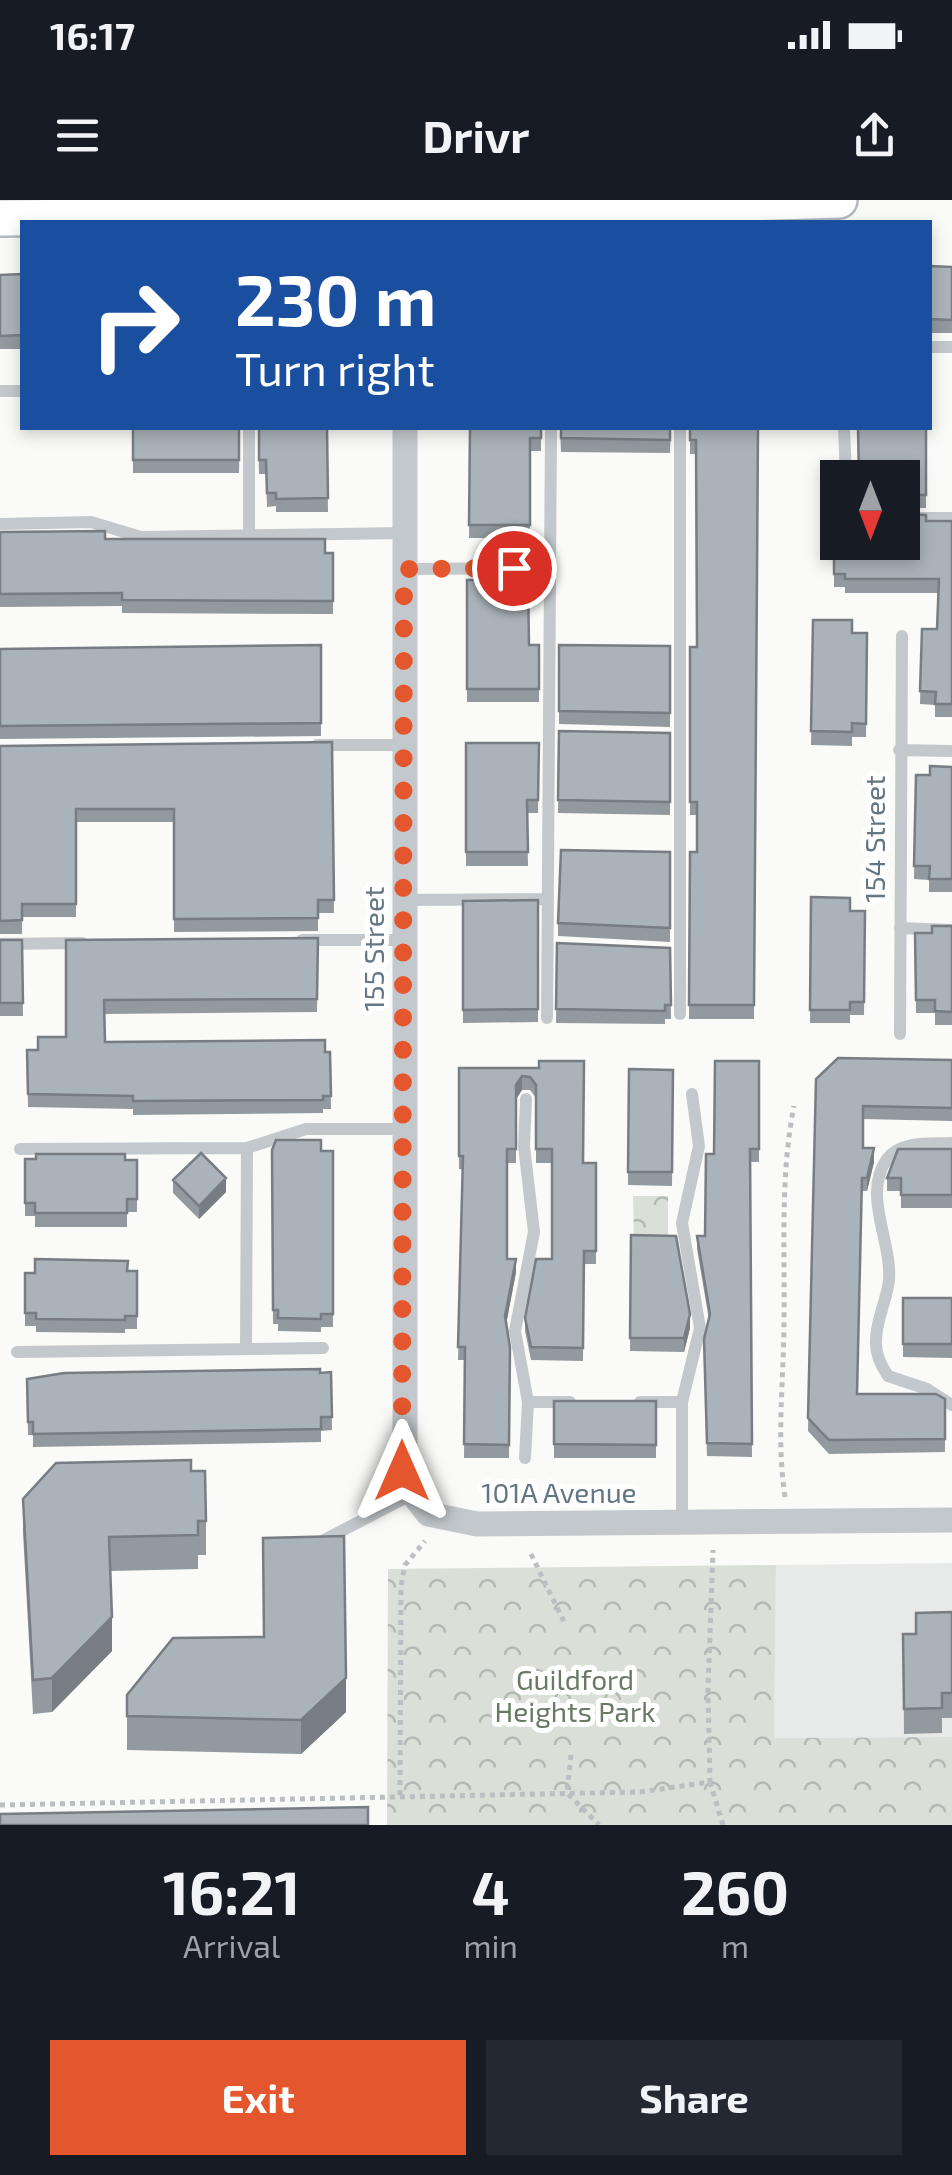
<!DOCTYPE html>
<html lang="en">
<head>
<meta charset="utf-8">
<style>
	:root { --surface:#171b24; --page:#242831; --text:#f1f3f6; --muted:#9ea1a6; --accent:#e4572e }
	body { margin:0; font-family:"Exo 2",sans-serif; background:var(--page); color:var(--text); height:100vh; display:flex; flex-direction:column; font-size:38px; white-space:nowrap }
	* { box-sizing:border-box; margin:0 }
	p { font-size:32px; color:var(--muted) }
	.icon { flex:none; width:55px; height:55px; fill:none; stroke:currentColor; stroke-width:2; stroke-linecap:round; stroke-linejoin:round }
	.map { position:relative; height:1625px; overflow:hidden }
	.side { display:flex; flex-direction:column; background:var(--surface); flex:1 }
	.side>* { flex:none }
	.hud { position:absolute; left:20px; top:20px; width:912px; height:210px; border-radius:0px; box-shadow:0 5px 15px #0003; background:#1a4fa0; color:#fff; overflow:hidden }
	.needle { width:65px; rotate:180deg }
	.tools { position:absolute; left:820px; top:260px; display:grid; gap:20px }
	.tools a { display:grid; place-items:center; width:100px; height:100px; border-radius:0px; background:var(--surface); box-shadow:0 5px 15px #0003; font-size:50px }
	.pin { position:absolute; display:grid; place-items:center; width:85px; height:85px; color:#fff; margin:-42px; border:5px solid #fff; border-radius:50%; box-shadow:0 2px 10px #0007 }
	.me { position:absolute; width:110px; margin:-55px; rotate:0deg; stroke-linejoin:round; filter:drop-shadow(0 0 8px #0008) }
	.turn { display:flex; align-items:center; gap:35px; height:210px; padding:0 50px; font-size:45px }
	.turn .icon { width:130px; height:130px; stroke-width:2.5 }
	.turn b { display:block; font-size:70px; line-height:85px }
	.eta { display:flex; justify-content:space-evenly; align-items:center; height:170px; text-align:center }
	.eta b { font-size:60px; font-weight:700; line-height:70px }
	.action { display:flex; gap:20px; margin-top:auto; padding:20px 50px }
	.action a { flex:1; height:115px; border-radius:0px; background:var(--accent); color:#fff; font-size:40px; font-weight:700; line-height:115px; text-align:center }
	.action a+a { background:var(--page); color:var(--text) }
	.status { display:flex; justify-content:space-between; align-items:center; height:70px; padding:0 50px; background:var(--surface); direction:ltr }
	.status svg { height:28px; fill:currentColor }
	header { display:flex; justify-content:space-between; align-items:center; height:130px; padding:0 50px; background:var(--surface); font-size:45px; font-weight:700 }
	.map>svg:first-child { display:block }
	.built { fill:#e8e9e9 }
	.forest { fill:url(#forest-crowns) }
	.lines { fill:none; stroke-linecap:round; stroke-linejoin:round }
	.secondary-casing { stroke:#b3babf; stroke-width:40 }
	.path { stroke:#bbbfc2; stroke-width:5; stroke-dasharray:5 5; stroke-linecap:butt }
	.service { stroke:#c3c8cc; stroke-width:12 }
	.minor { stroke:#c3c8cc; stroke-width:25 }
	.secondary { stroke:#fff; stroke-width:35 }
	.wall { fill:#929a9f }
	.shaded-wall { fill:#777d82 }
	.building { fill:#aab3b9; stroke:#777d82; stroke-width:2.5 }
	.route { stroke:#e4572e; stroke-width:18; stroke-dasharray:0 32.4 }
	.labels { text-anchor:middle; stroke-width:10; stroke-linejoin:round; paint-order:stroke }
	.street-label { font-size:28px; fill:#657683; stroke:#fff }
	.park-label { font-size:28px; fill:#687a64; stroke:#fff }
</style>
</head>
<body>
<div class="status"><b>16:17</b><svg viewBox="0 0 49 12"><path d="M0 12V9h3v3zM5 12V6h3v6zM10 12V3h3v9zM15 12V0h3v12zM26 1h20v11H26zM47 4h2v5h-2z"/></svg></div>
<header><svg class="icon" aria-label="menu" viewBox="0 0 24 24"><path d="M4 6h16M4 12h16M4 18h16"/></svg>Drivr<svg class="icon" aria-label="share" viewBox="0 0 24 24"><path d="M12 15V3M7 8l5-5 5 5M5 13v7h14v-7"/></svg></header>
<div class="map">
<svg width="952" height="1625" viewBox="0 0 952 1625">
	<defs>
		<pattern id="forest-crowns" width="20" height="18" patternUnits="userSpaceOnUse" patternTransform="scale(2.5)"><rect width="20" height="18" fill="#dadfd7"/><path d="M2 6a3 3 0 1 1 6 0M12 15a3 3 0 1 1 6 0" fill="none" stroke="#b4b9b4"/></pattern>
	</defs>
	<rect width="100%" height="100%" fill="#fafaf8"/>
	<!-- built -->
	<path class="built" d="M952,1363V1537L774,1538L776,1365Z"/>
	<!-- forest -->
	<path class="forest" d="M633,996H668V1041H634Z
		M776,1365L774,1538L952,1537V1625H387L388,1369Z"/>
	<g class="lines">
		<!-- secondary casing -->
		<g class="secondary-casing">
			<path id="secondary" d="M0,18L405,14L839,0"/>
		</g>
		<!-- path -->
		<path class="path" d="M785,1297C776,1237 784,1180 784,1120C785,1049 780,976 794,906
			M531,1354L566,1426
			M571,1555L567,1593L599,1625
			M710,1582L723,1625
			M400,1595L401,1386L405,1365L425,1341
			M0,1605L640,1592L710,1582L708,1490L713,1350"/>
		<!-- service -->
		<path class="service" d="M930,147H952
			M0,191H22
			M249,228V336
			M680,228V814
			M844,228L846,278
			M902,318H952
			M0,324L91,322L141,337L405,333
			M404,369L550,368
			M317,545H404
			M899,550L952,551
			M404,700L548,699
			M900,728L952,730
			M302,740H404
			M0,744L82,743
			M547,818L551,228
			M900,834L902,436
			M952,943C931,944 901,940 887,959C862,994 892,1041 889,1080C887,1100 876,1120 876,1140C875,1154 881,1165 888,1176L927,1189L952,1205
			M20,949L247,948L306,929H403
			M246,1148L247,948
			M17,1152L323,1148
			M528,1202H570
			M640,1202H682
			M525,1258L528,1202L515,1131L534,1032L524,946L526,899
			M682,1323V1202L700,1128L682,1023L699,946L692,894
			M320,1342L411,1295"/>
		<!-- minor -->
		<path class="minor" d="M405,228V1284L428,1314L477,1324L952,1320"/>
		<!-- secondary -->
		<use href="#secondary" class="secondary"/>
	</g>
	<!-- wall -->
	<path class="wall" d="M930,66L952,67V133H930Z
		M22,74V149H0V75Z
		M133,228H240L239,273H133Z
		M258,228H327L328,312H276V306L267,307L266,274H259Z
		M470,228H541V251H530V338H469Z
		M560,228H671L670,253L561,252Z
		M690,228H758L754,819H689L690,652H697V615H690V447H697L696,254H690Z
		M926,228V308H902V278Z
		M926,321H952V517H935V505L920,504L922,429H937L938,393H845V387H834V326Z
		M0,332L333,353V414L122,413V406L0,407Z
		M467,380L529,445H539V502H467Z
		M813,420L852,433H867L866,537H852V546L811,545Z
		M321,445V536L0,539V449Z
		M559,445L670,446V527L559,524Z
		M559,531L670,533V615L558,613Z
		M332,542L334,713H318V731L174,732V622H76V717H22V734H0V546Z
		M466,543H539L538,613H527L528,666H466Z
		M952,567V692H929V680L914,679L916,575H930Z
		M670,652V742L558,736V723Z
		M811,697L850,711H865L864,815H850V823H810Z
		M538,700V822L463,823V701Z
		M952,726V825H935V813H916L915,733H932Z
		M318,738L317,812L105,814V842L330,852L331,909H323V913L133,915V909L28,907L27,850H38L66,837V740Z
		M0,740H22L23,816H0Z
		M557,743L670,748L671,819H665V824L556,823Z
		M952,860V921L863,919V948L874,962L867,991H862L857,1194L945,1199V1252L829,1254L808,1231L816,879Z
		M759,861V962H750L752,1257L707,1256L704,1139L709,1120L697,1049V1036H705L714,954Z
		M459,868H539L583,963H596V1064H584L583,1161L531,1160L525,1131V1118L552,1059V963H536V898L530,890H522L516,899V963H507V1059L516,1072L506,1124L510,1147L509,1258H464L465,1160H458L463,969H459Z
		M629,869L673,870L672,986L628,985Z
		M952,949V1008H901V991H887V978Z
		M272,950L333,951V1127H321V1132L278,1131V1124H273Z
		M25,959L137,960V1012H127V1027H35V1016H25Z
		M173,980L226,992L199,1019L173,993Z
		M631,1035L690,1128L684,1152L630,1151Z
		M137,1071V1129H125V1133L36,1132V1126H25V1073Z
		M903,1098H952V1158L903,1157Z
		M331,1172L332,1230L321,1231V1242L33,1247V1235H28L27,1179Z
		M554,1201H656V1258H554Z
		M191,1271L206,1321V1355H198V1369L110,1371L112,1451L52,1512L33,1514L23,1333V1299Z
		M952,1412V1518H942V1533L904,1534L903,1434H916Z
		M127,1495L346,1512L301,1554L127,1550Z"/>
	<!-- shaded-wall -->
	<path class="shaded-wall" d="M522,876V890L516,899V885Z
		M874,948V962L867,991V978Z
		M226,978V992L199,1019V1006Z
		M516,1059V1072L505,1130V1116Z
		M690,1114V1128L684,1152V1138Z
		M112,1417V1451L52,1512V1478Z
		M346,1478V1512L301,1554V1520Z"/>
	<!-- building -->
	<path class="building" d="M930,66L952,67V120L930,119Z
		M22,74V135L0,136V75Z
		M133,228H239V260H133Z
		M259,228H327L328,298L276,299V293H267L266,260H259Z
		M470,228H541V238H530V325H469Z
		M561,228H670V240L561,238Z
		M690,228H758L754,805H689L690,652H697V602H690V447H697L696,240H690Z
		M858,228H926V295H902V278H859Z
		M902,314L926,315V321H952V504H935L936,492L920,491L922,429H937L939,379H845V374H834V326H838V342H902Z
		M105,331V339H325V353H333V401L122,400V393L0,394V332Z
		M528,379L529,445H539V489H467V380Z
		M813,420H852V433H867L866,524L852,523V532L811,531Z
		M321,445V523L0,526V449Z
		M559,445L670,446V513L559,511Z
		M559,531L670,533V602L558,600Z
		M332,542L334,700H318V718L174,719V609H76V704H22V720L0,721V546Z
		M466,543H539L538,600H527L528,652H466Z
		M930,566L952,567V679H929L930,666H914L916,575H930Z
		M561,650L670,652V728L558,723Z
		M811,697L850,698V711H865L864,802H850V810H810Z
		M538,700V809L463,810V701Z
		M932,726H952V812L935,811V800H916L915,733H932Z
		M318,738L317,799L104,800L105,842L325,840V852H330L331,896H323V900L133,901V896L28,894L27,850H38V837H66V740Z
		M0,740H22L23,803H0Z
		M557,743L670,748L671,805H665V811L556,809Z
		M838,858L952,860V908L863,906V948H874L867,978H862L857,1194H936L945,1199V1239L829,1240L808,1218L816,879Z
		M539,861H584L583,963H596V1051H584L583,1148L531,1147L525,1118L536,1059H552V949H536V885L530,877L522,876L516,885V949H507V1059H516L505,1116L510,1147L509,1245L464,1244L465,1147H458L463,956H459V868H539Z
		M715,861H759V949H750L752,1244L707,1243L704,1139L710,1114L697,1036H705L706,954H714Z
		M629,869L673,870L672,972H628Z
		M276,940H321V951H333V1114H321V1119L278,1118V1110H273L272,950Z
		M898,949H952V995H901V978H887Z
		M201,953L226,978L199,1006L173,980Z
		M36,954H125V960H137V999H127V1013H35V1003H25V959H36Z
		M631,1035L676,1036L690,1114L684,1138H630Z
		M35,1059L128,1061L127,1071H137V1116H125V1120L36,1119V1113H25V1073H35Z
		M903,1098H952V1144H903Z
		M320,1169V1173L331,1172L332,1217H321V1229L33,1234V1222H28L27,1179L64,1173Z
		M554,1201H656V1245L554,1244Z
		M191,1260V1271H205L206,1321H198V1335L109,1337L112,1417L52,1478L33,1480L23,1299L56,1263Z
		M344,1336L346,1478L301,1520L127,1516V1495L173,1438L264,1437L263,1338Z
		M952,1412V1493H942V1508L904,1509L903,1434H916V1413Z
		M368,1607V1625H0V1614Z"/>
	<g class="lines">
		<!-- route -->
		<path class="route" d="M402,1271L404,369L514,368"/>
	</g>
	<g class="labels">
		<!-- street labels -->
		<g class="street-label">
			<text transform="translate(875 639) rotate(-90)" y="10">154 Street</text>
			<text transform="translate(374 749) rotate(-90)" y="10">155 Street</text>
			<text x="559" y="1303">101A Avenue</text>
		</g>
		<!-- park labels -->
		<g class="park-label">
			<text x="575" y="1490">Guildford<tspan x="575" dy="32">Heights Park</tspan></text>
		</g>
	</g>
</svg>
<div class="tools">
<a><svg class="needle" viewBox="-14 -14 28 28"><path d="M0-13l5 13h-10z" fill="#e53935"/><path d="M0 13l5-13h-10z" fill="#9ea1a6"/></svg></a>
</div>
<div class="pin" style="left:514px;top:368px;background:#d93025"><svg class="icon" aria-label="arrive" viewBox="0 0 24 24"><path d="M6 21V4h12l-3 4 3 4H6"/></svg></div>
<svg class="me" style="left:402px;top:1271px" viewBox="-20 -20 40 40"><path d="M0-17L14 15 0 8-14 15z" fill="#e4572e" stroke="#fff" stroke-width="4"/></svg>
<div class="hud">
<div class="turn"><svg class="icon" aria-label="right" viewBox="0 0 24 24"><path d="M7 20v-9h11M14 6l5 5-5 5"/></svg><div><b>230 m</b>Turn right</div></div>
</div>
</div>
<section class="side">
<div class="eta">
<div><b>16:21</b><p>Arrival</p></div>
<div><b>4</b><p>min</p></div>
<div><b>260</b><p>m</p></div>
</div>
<div class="action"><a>Exit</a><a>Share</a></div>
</section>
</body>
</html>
